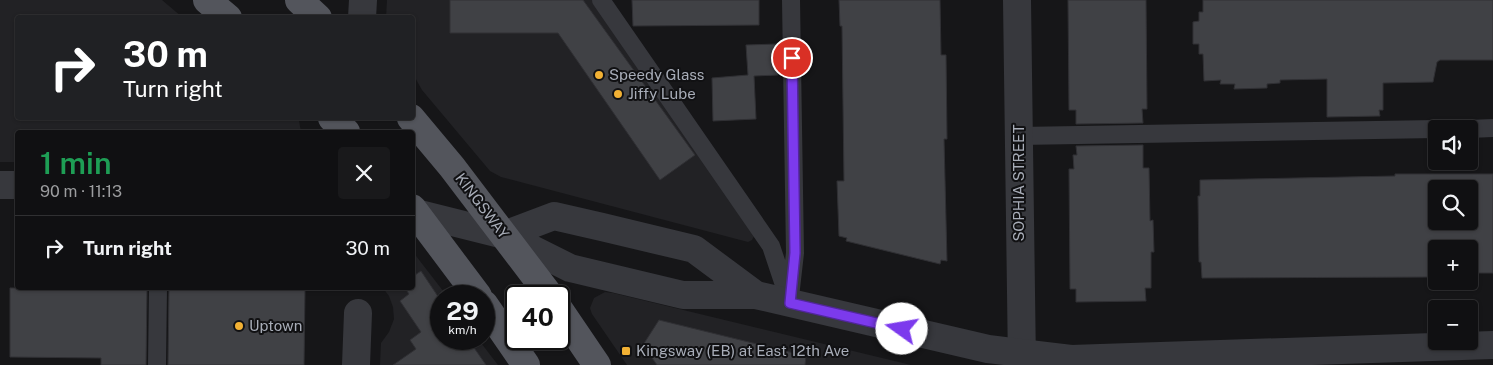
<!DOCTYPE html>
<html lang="en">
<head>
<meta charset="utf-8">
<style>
	:root { --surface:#101012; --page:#19191b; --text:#f1f3f6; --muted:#9c9d9f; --line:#303032 }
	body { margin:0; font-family:"Public Sans",sans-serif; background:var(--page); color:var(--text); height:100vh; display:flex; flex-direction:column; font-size:19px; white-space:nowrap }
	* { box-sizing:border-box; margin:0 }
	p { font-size:16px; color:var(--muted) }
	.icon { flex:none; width:28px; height:28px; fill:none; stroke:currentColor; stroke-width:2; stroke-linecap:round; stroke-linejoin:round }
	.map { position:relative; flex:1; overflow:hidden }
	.details { position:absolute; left:15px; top:130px; width:400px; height:160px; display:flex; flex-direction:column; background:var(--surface); border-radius:5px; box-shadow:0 1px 4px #0004,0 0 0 1px var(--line) }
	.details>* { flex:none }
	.top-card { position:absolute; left:15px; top:15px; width:400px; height:105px; border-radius:5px; box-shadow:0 1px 4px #0004,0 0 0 1px var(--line); background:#202124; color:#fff; overflow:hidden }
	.buttons { position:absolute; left:1428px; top:120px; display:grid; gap:10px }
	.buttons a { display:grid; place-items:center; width:50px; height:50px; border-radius:5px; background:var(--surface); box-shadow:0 1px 4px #0004,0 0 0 1px var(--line); font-size:25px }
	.speed { position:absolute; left:430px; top:285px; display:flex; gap:10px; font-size:25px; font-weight:700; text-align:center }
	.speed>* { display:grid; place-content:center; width:65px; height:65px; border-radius:50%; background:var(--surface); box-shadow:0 1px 4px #0004,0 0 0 1px var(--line); line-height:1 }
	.speed small { font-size:12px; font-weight:400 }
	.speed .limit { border:2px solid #111; border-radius:8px; background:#fff; color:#111 }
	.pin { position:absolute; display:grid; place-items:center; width:42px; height:42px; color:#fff; margin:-21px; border:2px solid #fff; border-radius:50%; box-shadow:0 1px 5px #0007 }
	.me { position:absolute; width:55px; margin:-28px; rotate:283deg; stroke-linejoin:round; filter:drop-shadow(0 0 4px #0008) }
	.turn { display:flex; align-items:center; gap:18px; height:105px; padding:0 25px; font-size:22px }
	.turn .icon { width:65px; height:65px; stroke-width:2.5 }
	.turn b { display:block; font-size:35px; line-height:42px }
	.round { display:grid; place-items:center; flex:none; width:52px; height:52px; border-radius:5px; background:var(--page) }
	.summary { display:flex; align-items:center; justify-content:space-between; height:85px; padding:0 25px }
	h1 { font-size:30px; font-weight:600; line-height:38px; color:#1e9e55 }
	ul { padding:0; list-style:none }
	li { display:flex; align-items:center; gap:15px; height:65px; padding:0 25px; border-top:1px solid var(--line) }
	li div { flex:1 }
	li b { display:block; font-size:19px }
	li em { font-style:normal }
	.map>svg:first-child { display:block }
	.built { fill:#222225 }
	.building { fill:#404145; stroke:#303034; fill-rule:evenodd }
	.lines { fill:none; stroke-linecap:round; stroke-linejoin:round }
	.service { stroke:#37383d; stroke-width:18 }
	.minor { stroke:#37383d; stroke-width:28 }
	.tertiary { stroke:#37383d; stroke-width:28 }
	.primary { stroke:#53555c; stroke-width:28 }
	.route-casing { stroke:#51269a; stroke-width:12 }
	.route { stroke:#7c3aed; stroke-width:9 }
	.poi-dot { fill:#f2b134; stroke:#111113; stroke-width:2 }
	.labels { text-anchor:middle; stroke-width:4; stroke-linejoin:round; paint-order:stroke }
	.poi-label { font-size:15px; fill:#a8adb8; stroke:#111113; text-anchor:start }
	.street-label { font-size:15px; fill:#a8adb8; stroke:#111113 }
</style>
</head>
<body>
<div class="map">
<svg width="1493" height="365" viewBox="0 0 1493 365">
	<rect width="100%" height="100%" fill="#161618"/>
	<!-- built -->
	<path class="built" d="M0,0H162L182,17L18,18V118H295L299,121L301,132H18L17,162H0Z
		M387,0H595L754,236L752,240L748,242L501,177L490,171L422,90L413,74L412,18H386Z
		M413,252L447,296H441V339H478L498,365H380L381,343L389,332L394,319L393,307L389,296L383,288H412Z
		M605,292L613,293L911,365H627L592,314L590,308L594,298Z"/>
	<!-- building -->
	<path class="building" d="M450,0H583L695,155L660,180L558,33H450Z
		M632,0H759V25L633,26Z
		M839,0H940L941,55H946L947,139H944L947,261L941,260L940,264L846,241L847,238L839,236L837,181H844L842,26H840Z
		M1068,0H1146L1147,109H1142L1143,123L1076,124V110H1069Z
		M1203,0H1493V60H1440L1437,62L1433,82L1383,83V110H1379L1380,116L1327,117V79L1280,80V83L1267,84V88L1234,89L1235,84H1220L1221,80L1204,81L1203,54H1199V44H1193V22L1199,21V12H1203Z
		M777,44L778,75L754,76L756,119L713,121L712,78L748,75L746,45Z
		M1143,145V168H1149L1150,221L1153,220L1154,252H1151V288H1145L1146,301L1076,302V289H1070L1069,169H1074L1073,155H1077L1076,146Z
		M1395,174H1493V273H1469V249H1436V277L1202,278L1201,262H1199L1198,196H1200V180L1395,176ZM1436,189H1469V221H1436Z
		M421,271L441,301V339H468L486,365H393L416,349L410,340L421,332L400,301L409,294L405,288H412V277Z
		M10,288H147L146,365H101V358L10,357Z
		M169,288H305L304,365H168Z
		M659,320L806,356L805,365H657L643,345Z"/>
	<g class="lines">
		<!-- service -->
		<path class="service" d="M601,0L771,246L790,303
			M1469,129L1493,128
			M1019,136L1436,129
			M790,297L795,253L791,0
			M157,365L158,288"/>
		<!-- minor -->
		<path class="minor" d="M1017,0L1022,365
			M362,18L363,0
			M356,365L358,313"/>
		<!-- tertiary -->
		<path class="tertiary" d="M0,185H18
			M412,212L504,235L570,268L683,295H756L988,349L1071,359L1493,345
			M504,235L554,216L602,227L694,249L756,295"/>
		<!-- primary -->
		<path class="primary" d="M207,0L228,18
			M299,0L318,18
			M332,118L346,132
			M411,118L452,167L550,296
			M412,208L478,296
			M484,304L526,365
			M559,309L597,365"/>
	</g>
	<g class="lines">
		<!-- route casing -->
		<g class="route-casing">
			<path id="route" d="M792,58L795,253L790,303L902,329"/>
		</g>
		<!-- route -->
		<use href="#route" class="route"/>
	</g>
	<!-- markers -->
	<g class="poi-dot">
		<circle cx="599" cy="75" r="5"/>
		<circle cx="618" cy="94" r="5"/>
		<circle cx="239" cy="326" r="5"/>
		<rect x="621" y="346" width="10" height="10" rx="2.5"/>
	</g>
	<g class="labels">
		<!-- poi labels -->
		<g class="poi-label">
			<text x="609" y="80">Speedy Glass</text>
			<text x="628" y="99">Jiffy Lube</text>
			<text x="249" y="331">Uptown</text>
			<text x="636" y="356">Kingsway (EB) at East 12th Ave</text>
		</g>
		<!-- street labels -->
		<g class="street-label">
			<text transform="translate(1019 183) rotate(-90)" y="5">SOPHIA STREET</text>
			<text transform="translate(482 206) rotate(53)" y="5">KINGSWAY</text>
		</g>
	</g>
</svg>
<div class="buttons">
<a><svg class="icon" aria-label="sound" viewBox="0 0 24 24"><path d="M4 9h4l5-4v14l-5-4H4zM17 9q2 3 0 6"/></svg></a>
<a><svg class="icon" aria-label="search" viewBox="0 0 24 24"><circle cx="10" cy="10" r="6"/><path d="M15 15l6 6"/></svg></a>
<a>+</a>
<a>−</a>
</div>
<div class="speed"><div>29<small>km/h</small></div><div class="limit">40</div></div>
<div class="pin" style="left:792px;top:58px;background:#d93025"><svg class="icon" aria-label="arrive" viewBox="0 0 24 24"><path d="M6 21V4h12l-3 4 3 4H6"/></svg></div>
<svg class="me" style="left:902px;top:329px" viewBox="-20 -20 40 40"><circle r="19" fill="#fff"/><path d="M0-13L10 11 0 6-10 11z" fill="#7c3aed"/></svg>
<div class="top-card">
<div class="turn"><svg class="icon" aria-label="right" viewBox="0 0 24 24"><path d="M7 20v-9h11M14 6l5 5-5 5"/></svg><div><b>30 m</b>Turn right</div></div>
</div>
<section class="details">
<div class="summary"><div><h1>1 min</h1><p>90 m · 11:13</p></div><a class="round"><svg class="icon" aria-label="close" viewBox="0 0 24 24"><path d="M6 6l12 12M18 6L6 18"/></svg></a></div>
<ul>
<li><svg class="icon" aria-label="right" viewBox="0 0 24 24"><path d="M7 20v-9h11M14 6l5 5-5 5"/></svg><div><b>Turn right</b></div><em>30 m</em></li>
</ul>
</section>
</div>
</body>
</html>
